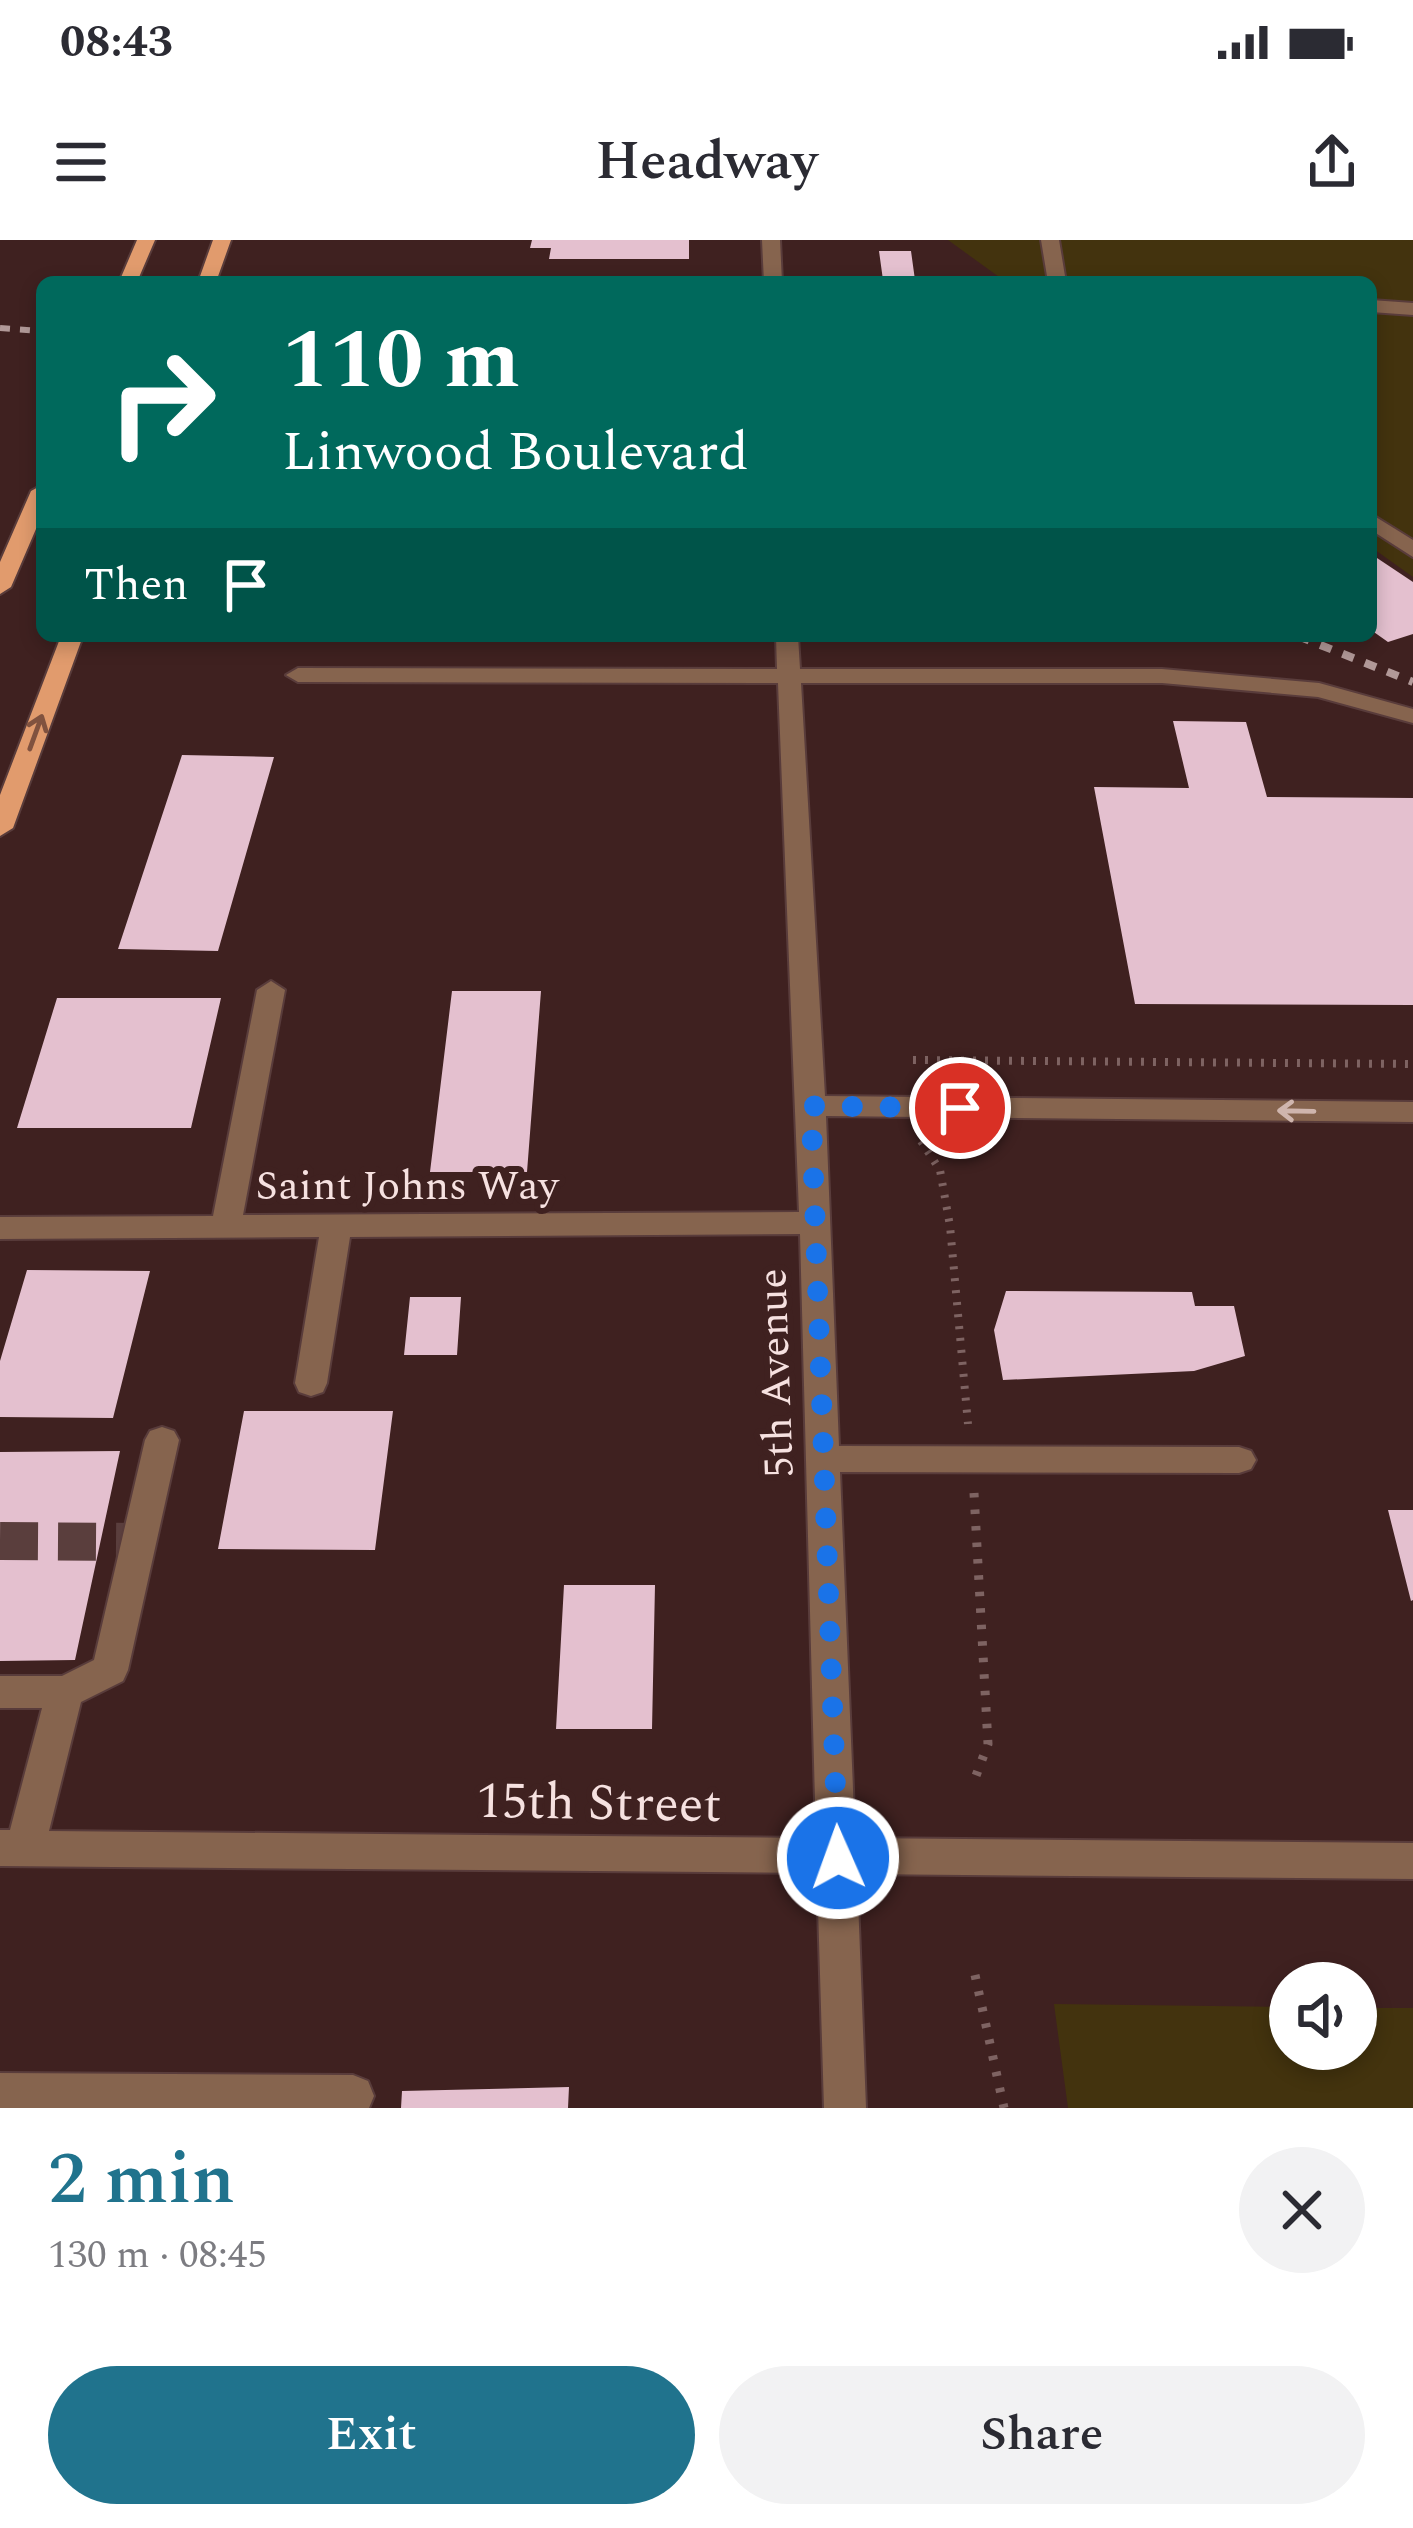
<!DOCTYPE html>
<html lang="en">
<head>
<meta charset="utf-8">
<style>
	:root { --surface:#fff; --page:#f2f2f3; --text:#2b2b33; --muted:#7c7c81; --accent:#20738d }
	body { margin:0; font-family:Spectral,serif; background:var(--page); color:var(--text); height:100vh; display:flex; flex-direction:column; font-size:45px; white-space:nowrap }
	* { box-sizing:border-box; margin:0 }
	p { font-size:39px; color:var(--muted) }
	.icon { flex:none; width:66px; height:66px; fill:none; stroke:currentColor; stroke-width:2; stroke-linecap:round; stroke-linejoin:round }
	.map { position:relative; height:1868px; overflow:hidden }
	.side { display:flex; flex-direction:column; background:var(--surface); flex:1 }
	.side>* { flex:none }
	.hud { position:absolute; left:36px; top:36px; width:1341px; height:366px; border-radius:18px; box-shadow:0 6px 18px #0003; background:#00695c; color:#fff; overflow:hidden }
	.controls { position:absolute; left:1269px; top:1722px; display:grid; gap:24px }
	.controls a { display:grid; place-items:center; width:108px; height:108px; border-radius:50%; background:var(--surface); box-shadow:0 6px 18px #0003; font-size:60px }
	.pin { position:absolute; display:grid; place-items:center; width:102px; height:102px; color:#fff; margin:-51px; border:6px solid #fff; border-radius:50%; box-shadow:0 3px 12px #0007 }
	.me { position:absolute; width:132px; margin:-66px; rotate:358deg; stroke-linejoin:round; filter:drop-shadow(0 0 9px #0008) }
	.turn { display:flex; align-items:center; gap:42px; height:252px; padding:0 48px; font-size:54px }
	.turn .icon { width:156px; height:156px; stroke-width:2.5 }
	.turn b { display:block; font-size:84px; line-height:102px }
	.then { display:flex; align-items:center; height:114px; padding:0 48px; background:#0003; gap:24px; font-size:45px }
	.round { display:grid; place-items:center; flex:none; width:126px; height:126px; border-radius:63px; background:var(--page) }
	.overview { display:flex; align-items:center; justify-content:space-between; height:204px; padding:0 48px }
	h1 { font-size:72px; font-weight:600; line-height:90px; color:var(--accent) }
	.primary-button { display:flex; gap:24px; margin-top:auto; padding:24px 48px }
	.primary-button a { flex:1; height:138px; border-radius:72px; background:var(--accent); color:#fff; font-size:48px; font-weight:600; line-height:138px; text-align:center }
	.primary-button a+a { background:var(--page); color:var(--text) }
	.status { display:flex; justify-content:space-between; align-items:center; height:84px; padding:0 60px; background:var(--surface); direction:ltr }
	.status svg { height:33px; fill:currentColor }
	header { display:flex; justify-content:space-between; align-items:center; height:156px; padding:0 48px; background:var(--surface); font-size:54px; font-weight:600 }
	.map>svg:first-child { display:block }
	.green { fill:#43330e }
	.building { fill:#e4c0cf }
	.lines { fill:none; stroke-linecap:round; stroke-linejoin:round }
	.minor-tunnel { stroke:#5a3e3d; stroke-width:38; stroke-dasharray:38 20; stroke-linecap:butt }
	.minor-casing { stroke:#593c3b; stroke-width:4 }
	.major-casing { stroke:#593c3b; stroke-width:4 }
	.path-far1 { stroke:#7e6362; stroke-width:8; stroke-dasharray:3 9; stroke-linecap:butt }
	.path { stroke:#7e6362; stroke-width:9; stroke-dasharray:4.5 12; stroke-linecap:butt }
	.minor { fill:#86644e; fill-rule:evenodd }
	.major { fill:#e19b6d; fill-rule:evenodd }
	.rail-far1 { stroke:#b19998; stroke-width:6; stroke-dasharray:10 10; stroke-linecap:butt }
	.rail { stroke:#b19998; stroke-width:8; stroke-dasharray:12 12; stroke-linecap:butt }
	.oneway { stroke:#80523f }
	.oneway2 { stroke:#cfb5ad }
	.route { stroke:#1a73e8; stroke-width:21; stroke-dasharray:0 37.8 }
	.labels { text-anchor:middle; stroke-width:12; stroke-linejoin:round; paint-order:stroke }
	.street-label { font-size:42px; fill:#f6e1e0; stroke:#3f2120 }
	.near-street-label { font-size:51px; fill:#f6e1e0; stroke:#3f2120 }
</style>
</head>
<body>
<div class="status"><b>08:43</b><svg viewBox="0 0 49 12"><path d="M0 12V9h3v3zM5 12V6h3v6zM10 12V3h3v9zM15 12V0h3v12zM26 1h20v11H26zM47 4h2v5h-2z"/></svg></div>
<header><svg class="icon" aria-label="menu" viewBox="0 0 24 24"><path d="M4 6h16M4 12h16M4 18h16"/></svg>Headway<svg class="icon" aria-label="share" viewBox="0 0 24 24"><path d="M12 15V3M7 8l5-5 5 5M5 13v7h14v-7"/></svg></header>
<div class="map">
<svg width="1413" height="1868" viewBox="0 0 1413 1868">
	<rect width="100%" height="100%" fill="#3f2120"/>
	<!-- green -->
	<path class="green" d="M948,0H1413V337L1371,307V42H1006Z
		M1054,1764L1290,1767V1809H1356V1768H1413V1868H1068Z"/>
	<!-- building -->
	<path class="building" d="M532,0H689V19H549L551,8H530Z
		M879,11H911L915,40H883Z
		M1371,314L1413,342V394L1388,402L1371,390Z
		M1173,481L1246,482L1267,557L1413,558V765L1135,764L1094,547L1189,548Z
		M182,515L274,517L218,711L118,709Z
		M452,751H541L527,932H430Z
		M57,758H221L191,888H17Z
		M27,1030L150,1031L113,1178L0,1177V1121Z
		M1006,1051L1192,1052L1195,1066H1234L1245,1116L1194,1131L1003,1140L994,1090Z
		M410,1057H461L457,1115H404Z
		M244,1171H393L375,1310L218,1309Z
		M120,1211L75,1420L0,1421V1212Z
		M1388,1270H1413V1360L1411,1361Z
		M564,1345H655L652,1489H556Z
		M569,1847L568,1868H401L402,1851Z"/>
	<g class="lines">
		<!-- minor-tunnel -->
		<path class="minor-tunnel" d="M0,1301L139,1302"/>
		<!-- minor casing -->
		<g class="minor-casing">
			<path id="minor" d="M762,0H780L782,42H764Z
				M1041,0H1059L1066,42H1048Z
				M1371,60L1413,63V75L1371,72Z
				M1371,274L1413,300V317L1371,290Z
				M776,396H798L800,429H1162L1319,443L1413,469V483L1318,457L1162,443H801L825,856L1413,862V882L826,876L839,1206L1239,1207L1251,1211L1256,1220L1251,1229L1239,1233L840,1232L855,1598L1413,1603V1639L857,1634L866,1868H824L817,1633L0,1626V1590H10L42,1468H0V1436H62L94,1420L145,1200L150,1191L162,1187L174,1191L179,1200L128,1430L123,1441L81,1462L49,1591L816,1598L800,994L350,997L327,1143L323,1152L311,1156L299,1152L295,1143L319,997L0,999V977L213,976L257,750L271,741L285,750L243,975L799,972L778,443L298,442L286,435L298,428L777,429Z
				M0,1833L353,1835L368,1841L374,1856L369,1868H0Z"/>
		</g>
		<!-- major casing -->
		<g class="major-casing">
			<path id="major" d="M137,0H155L137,42H119Z
				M213,0H231L216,42H198Z
				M42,245V275L11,347L0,354V322L31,251Z
				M61,396H83L13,588L0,596V555Z"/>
		</g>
		<!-- path-far1 -->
		<path class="path-far1" d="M913,820L1413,824
			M921,901L940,930L950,986L968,1184"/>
		<!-- path -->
		<path class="path" d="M974,1253L988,1504L974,1541
			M975,1735L1004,1868"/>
		<!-- minor -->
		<use href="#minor" class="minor"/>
		<!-- major -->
		<use href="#major" class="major"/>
		<!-- rail-far1 -->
		<path class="rail-far1" d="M0,88L42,91"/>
		<!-- rail -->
		<path class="rail" d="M1298,396L1413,442"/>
	</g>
	<!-- one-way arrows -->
	<defs><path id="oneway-shaft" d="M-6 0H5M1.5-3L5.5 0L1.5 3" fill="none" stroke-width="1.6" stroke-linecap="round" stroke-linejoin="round" transform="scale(3)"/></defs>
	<use class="oneway" href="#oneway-shaft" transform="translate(36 492) rotate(-70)"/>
	<use class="oneway2" href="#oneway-shaft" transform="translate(1296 871) rotate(-179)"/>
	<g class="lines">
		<!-- route -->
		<path class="route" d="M838,1618L811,866L960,868"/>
	</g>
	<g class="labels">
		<!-- street labels -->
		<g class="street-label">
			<text x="407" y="959">Saint Johns Way</text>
			<text transform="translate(774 1133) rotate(-92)" y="15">5th Avenue</text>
		</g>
		<!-- near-street labels -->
		<g class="near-street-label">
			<text transform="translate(599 1561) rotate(1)" y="18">15th Street</text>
		</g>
	</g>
</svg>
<div class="controls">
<a><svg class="icon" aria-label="sound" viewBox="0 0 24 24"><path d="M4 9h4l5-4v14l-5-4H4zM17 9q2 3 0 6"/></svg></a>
</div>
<div class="pin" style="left:960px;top:868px;background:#d93025"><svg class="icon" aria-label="arrive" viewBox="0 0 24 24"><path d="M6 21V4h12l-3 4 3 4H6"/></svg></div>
<svg class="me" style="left:838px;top:1618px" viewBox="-20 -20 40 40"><circle r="17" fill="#1a73e8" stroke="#fff" stroke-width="3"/><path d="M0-11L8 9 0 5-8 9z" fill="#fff"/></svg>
<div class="hud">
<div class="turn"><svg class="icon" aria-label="right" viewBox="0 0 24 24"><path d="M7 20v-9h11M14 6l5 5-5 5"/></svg><div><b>110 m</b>Linwood Boulevard</div></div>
<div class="then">Then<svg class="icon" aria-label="arrive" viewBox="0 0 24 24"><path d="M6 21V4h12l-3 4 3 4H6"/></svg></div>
</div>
</div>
<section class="side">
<div class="overview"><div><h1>2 min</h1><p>130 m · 08:45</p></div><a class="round"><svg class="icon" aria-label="close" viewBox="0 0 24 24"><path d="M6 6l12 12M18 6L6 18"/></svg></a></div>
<div class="primary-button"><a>Exit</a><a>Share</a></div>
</section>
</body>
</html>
